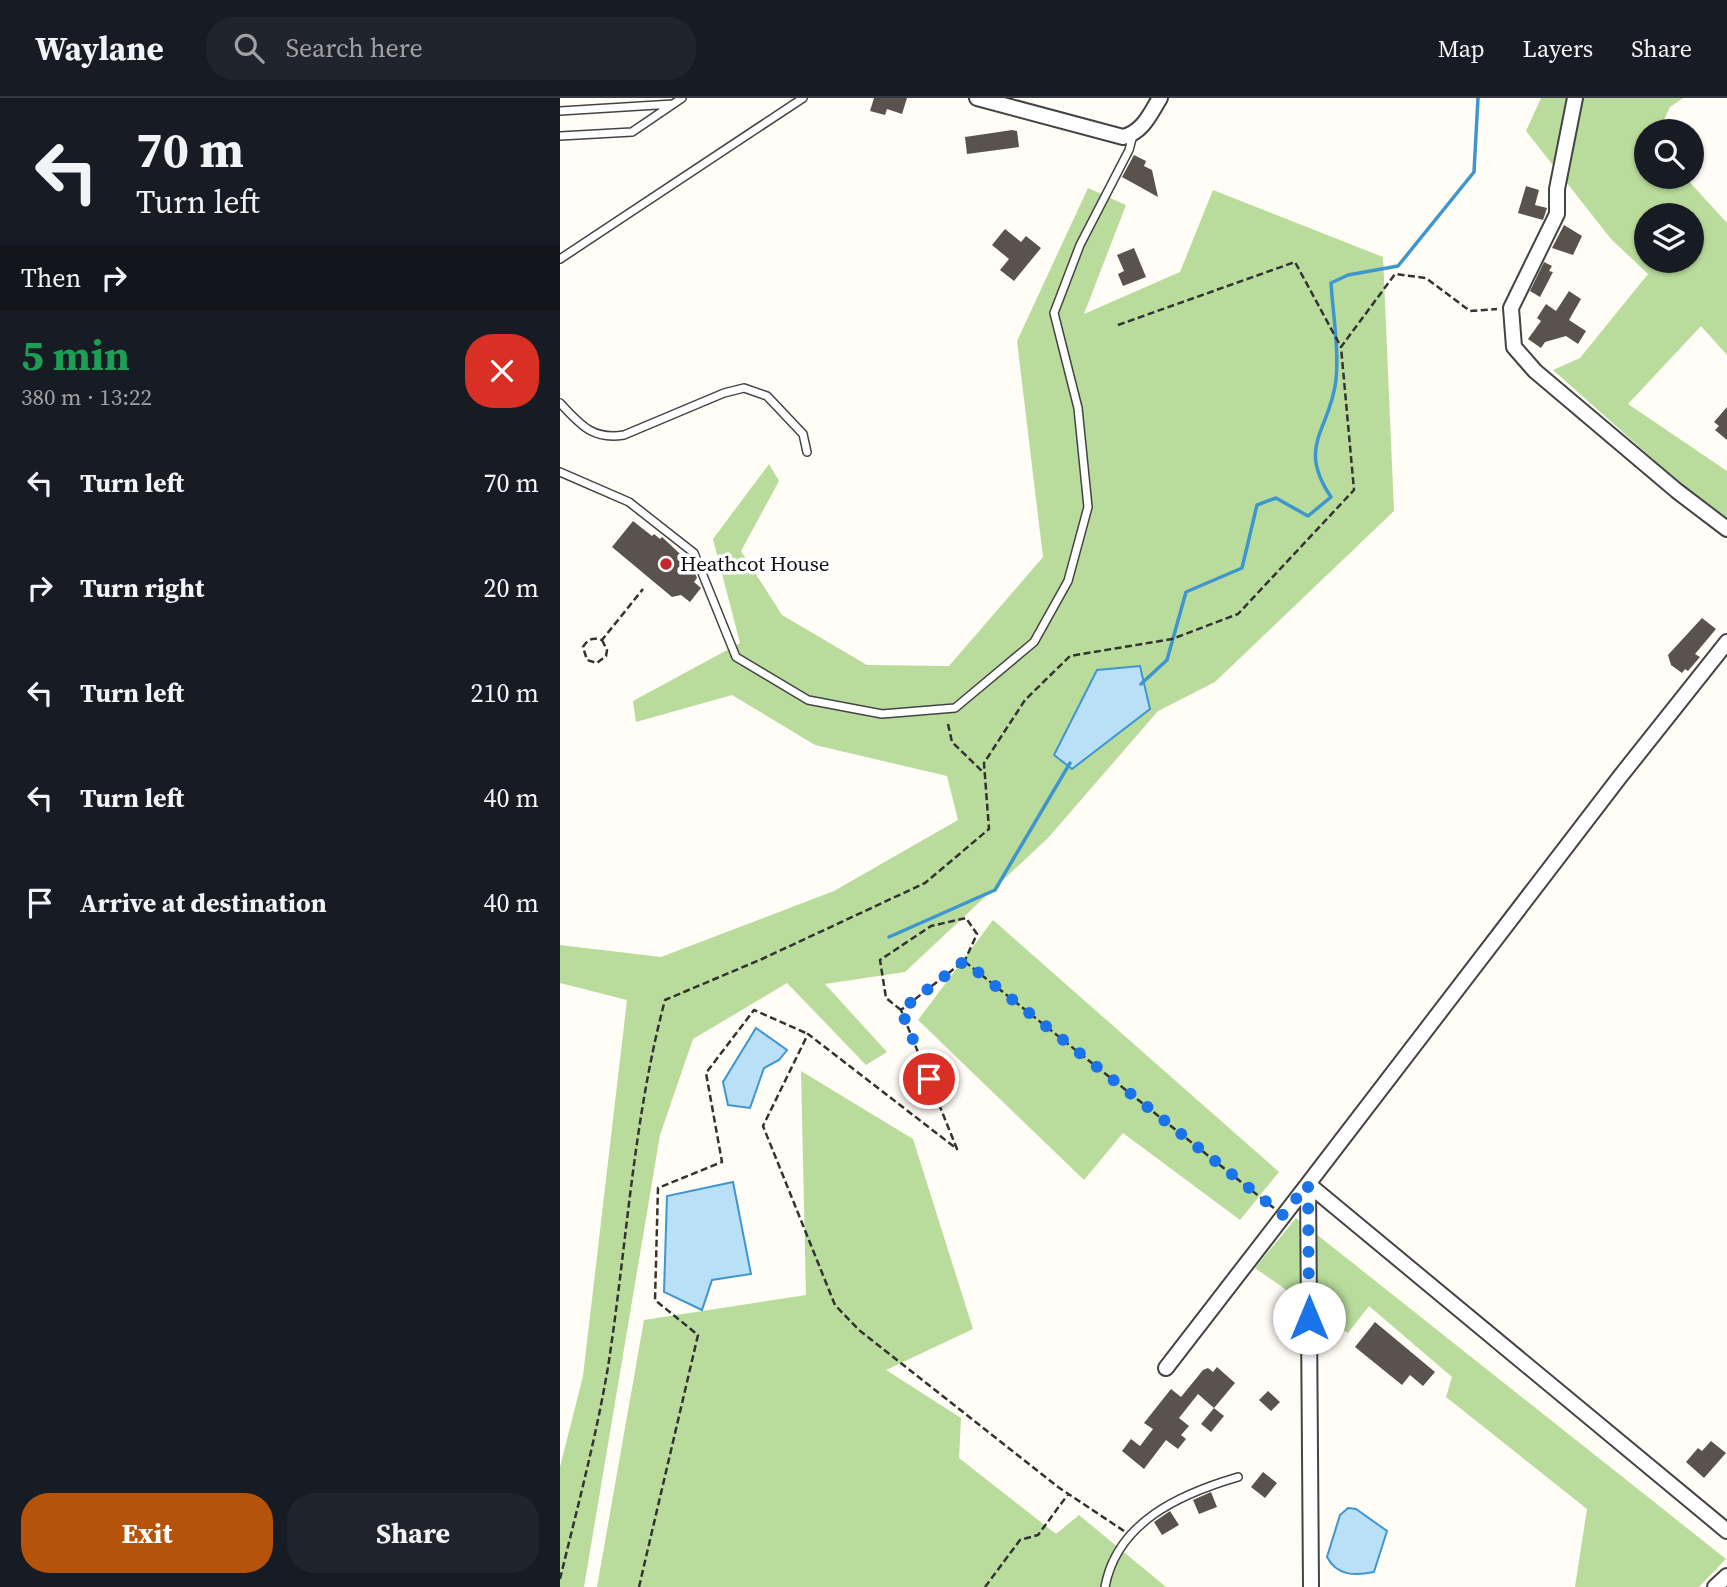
<!DOCTYPE html>
<html lang="en">
<head>
<meta charset="utf-8">
<style>
	:root { --surface:#171b24; --page:#20242c; --text:#f1f3f6; --muted:#9ea1a6; --line:#363941; --accent:#b45309 }
	body { margin:0; font-family:"Source Serif 4",serif; background:var(--page); color:var(--text); height:100vh; display:flex; flex-direction:column; font-size:26px; white-space:nowrap }
	* { box-sizing:border-box; margin:0 }
	p { font-size:23px; color:var(--muted) }
	.icon { flex:none; width:38px; height:38px; fill:none; stroke:currentColor; stroke-width:2; stroke-linecap:round; stroke-linejoin:round }
	.map { position:relative; flex:1; overflow:hidden }
	.panel { display:flex; flex-direction:column; background:var(--surface); width:560px }
	.panel>* { flex:none }
	.guide { background:#171b24; color:var(--text); overflow:hidden }
	.controls { position:absolute; left:1074px; top:21px; display:grid; gap:14px }
	.controls a { display:grid; place-items:center; width:70px; height:70px; border-radius:50%; background:var(--surface); box-shadow:0 2px 5px #0004; font-size:35px }
	.pin { position:absolute; display:grid; place-items:center; width:60px; height:60px; color:#fff; margin:-30px; border:4px solid #fff; border-radius:50%; box-shadow:0 2px 7px #0007 }
	.me { position:absolute; width:77px; margin:-38px; rotate:0deg; stroke-linejoin:round; filter:drop-shadow(0 0 5px #0008) }
	.turn { display:flex; align-items:center; gap:24px; height:147px; padding:0 21px; font-size:32px }
	.turn .icon { width:91px; height:91px; stroke-width:2.5 }
	.turn b { display:block; font-size:49px; line-height:60px }
	.then { display:flex; align-items:center; height:66px; padding:0 21px; background:#0003; gap:14px; font-size:26px }
	.round { display:grid; place-items:center; flex:none; width:74px; height:74px; border-radius:28px; background:var(--page) }
	.head { display:flex; align-items:center; justify-content:space-between; height:119px; padding:0 21px }
	h1 { font-size:42px; font-weight:700; line-height:52px; color:#1e9e55 }
	.primary-button { display:flex; gap:14px; margin-top:auto; padding:14px 21px }
	.primary-button a { flex:1; height:80px; border-radius:28px; background:var(--accent); color:#fff; font-size:28px; font-weight:700; line-height:80px; text-align:center }
	.primary-button a+a { background:var(--page); color:var(--text) }
	ul { padding:0; list-style:none }
	li { display:flex; align-items:center; gap:21px; height:105px; padding:0 21px }
	li div { flex:1 }
	li b { display:block; font-size:26px }
	li em { font-style:normal }
	header { display:flex; align-items:center; gap:42px; box-sizing:border-box; height:98px; padding:0 35px; background:var(--surface); border-bottom:2px solid var(--line) }
	header strong { font-size:33px }
	nav { display:flex; gap:38px; margin-inline-start:auto; font-size:24px }
	.search { width:490px; height:63px; background:var(--page); display:flex; align-items:center; gap:18px; box-sizing:border-box; padding:0 24px; border-radius:28px; color:var(--muted); font-size:26px }
	main { display:flex; flex:1; min-height:0 }
	.map>svg:first-child { display:block }
	.forest { fill:#b9dc9c; fill-rule:evenodd }
	.water { fill:#b9e0f7; stroke:#3f96cf; stroke-width:2 }
	.lines { fill:none; stroke-linecap:round; stroke-linejoin:round }
	.stream { stroke:#3f96cf; stroke-width:3.5 }
	.building { fill:#5a524d }
	.lane-casing { stroke:#444; stroke-width:10 }
	.street-casing { stroke:#444; stroke-width:18 }
	.path { stroke:#333; stroke-width:2.5; stroke-dasharray:7 3.5; stroke-linecap:butt }
	.lane { stroke:#fff; stroke-width:7 }
	.street { stroke:#fff; stroke-width:14 }
	.route { stroke:#1a73e8; stroke-width:12; stroke-dasharray:0 21.6 }
	.poi-dot { fill:#c4262e; stroke:#fff; stroke-width:2.5 }
	.labels { text-anchor:middle; stroke-width:7; stroke-linejoin:round; paint-order:stroke }
	.poi-label { font-size:21px; fill:#111; stroke:#fff; text-anchor:start }
</style>
</head>
<body>
<header>
<strong>Waylane</strong>
<div class="search"><svg class="icon" aria-label="search" viewBox="0 0 24 24"><circle cx="10" cy="10" r="6"/><path d="M15 15l6 6"/></svg>Search here</div>
<nav><a>Map</a><a>Layers</a><a>Share</a></nav>
</header>
<main>
<section class="panel">
<div class="guide">
<div class="turn"><svg class="icon" aria-label="left" viewBox="0 0 24 24"><path d="M17 20v-9H6M10 6l-5 5 5 5"/></svg><div><b>70 m</b>Turn left</div></div>
<div class="then">Then<svg class="icon" aria-label="right" viewBox="0 0 24 24"><path d="M7 20v-9h11M14 6l5 5-5 5"/></svg></div>
</div>
<div class="head"><div><h1>5 min</h1><p>380 m · 13:22</p></div><a class="round" style="background:#d93025;color:#fff"><svg class="icon" aria-label="close" viewBox="0 0 24 24"><path d="M6 6l12 12M18 6L6 18"/></svg></a></div>
<ul>
<li><svg class="icon" aria-label="left" viewBox="0 0 24 24"><path d="M17 20v-9H6M10 6l-5 5 5 5"/></svg><div><b>Turn left</b></div><em>70 m</em></li>
<li><svg class="icon" aria-label="right" viewBox="0 0 24 24"><path d="M7 20v-9h11M14 6l5 5-5 5"/></svg><div><b>Turn right</b></div><em>20 m</em></li>
<li><svg class="icon" aria-label="left" viewBox="0 0 24 24"><path d="M17 20v-9H6M10 6l-5 5 5 5"/></svg><div><b>Turn left</b></div><em>210 m</em></li>
<li><svg class="icon" aria-label="left" viewBox="0 0 24 24"><path d="M17 20v-9H6M10 6l-5 5 5 5"/></svg><div><b>Turn left</b></div><em>40 m</em></li>
<li><svg class="icon" aria-label="arrive" viewBox="0 0 24 24"><path d="M6 21V4h12l-3 4 3 4H6"/></svg><div><b>Arrive at destination</b></div><em>40 m</em></li>
</ul>
<div class="primary-button"><a>Exit</a><a>Share</a></div>
</section>
<div class="map">
<svg width="1167" height="1489" viewBox="0 0 1167 1489">
	<rect width="100%" height="100%" fill="#fffdf5"/>
	<!-- forest -->
	<path class="forest" d="M981,0H1123L1110,9L1099,33H1087V79H1125L1167,125V257L1141,228L1068,306L1167,373V427L993,272L1020,260L1088,176L1051,141L966,33ZM1087,117H1132V163H1087Z
		M528,90L566,107L524,216L620,174L653,92L823,159L834,413L655,584L598,613L488,740L345,874L265,886L327,954L306,967L227,885L133,941L100,1037L24,1489H0V1369L23,1278L67,902L0,885V847L101,859L274,793L398,722L387,678L255,647L172,597L76,624L73,603L180,545L153,441L209,366L219,383L181,453L222,517L307,567L389,568L483,459L457,243Z
		M433,822L719,1074L680,1122L563,1035L524,1082L358,922Z
		M241,973L353,1041L413,1231L326,1272L401,1320L399,1360L496,1436L519,1417L606,1489H37L84,1222L246,1197Z
		M736,1120L1166,1461L1139,1489H1015L1027,1411L886,1299L892,1279L809,1208L788,1235L695,1170Z"/>
	<!-- water -->
	<path class="water" d="M580,568L590,611L512,671L494,657L537,572Z
		M196,930L227,952L219,962L204,970L190,1010L168,1007L163,984Z
		M173,1084L191,1176L152,1182L142,1212L104,1194L107,1098Z
		M788,1410L796,1411L827,1433L814,1474C795,1478 777,1478 767,1459L780,1417Z"/>
	<g class="lines">
		<!-- stream -->
		<path class="stream" d="M581,586L607,562L626,494L682,470L697,407L716,400L748,418L771,399C736,347 770,333 776,282C779,251 773,216 771,185L788,177L838,168L914,74L918,0
			M329,839L435,792L510,665"/>
	</g>
	<!-- building -->
	<path class="building" d="M314,0H347L342,16L327,11L325,17L310,13Z
		M452,32L457,33L459,49L407,56L405,39Z
		M574,57L586,63L584,68L592,72L598,99L562,79Z
		M966,88L979,92L975,107L987,110L983,122L958,115Z
		M1004,127L1022,138L1013,157L992,150Z
		M445,131L461,144L466,138L481,150L454,183L440,172L449,161L432,147Z
		M574,150L586,179L563,188L558,176L564,173L557,157Z
		M984,164L992,168L989,173L993,174L980,199L970,193Z
		M1009,193L1021,201L1009,222L1026,233L1018,246L1006,238L985,244L981,250L968,241L981,223L977,220L986,206L996,213Z
		M1167,309V342L1155,332L1159,328L1154,324Z
		M73,423L92,438L94,436L100,441L102,439L132,467L137,480L134,484L141,490L130,504L121,497L112,499L52,449Z
		M1142,520L1156,531L1135,556L1140,559L1128,573L1125,571L1122,575L1111,567L1108,557Z
		M815,1224L875,1274L863,1288L850,1277L842,1287L795,1249Z
		M657,1269L675,1285L654,1310L664,1318L651,1334L641,1326L654,1310L638,1296L619,1320L629,1328L621,1337L626,1341L618,1351L606,1342L584,1371L562,1353L571,1341L580,1348L593,1331L584,1325L611,1291L621,1299L643,1272L648,1270L653,1274Z
		M708,1293L720,1304L711,1313L699,1302Z
		M1151,1343L1166,1355L1144,1380L1126,1364L1138,1350L1142,1353Z
		M703,1374L717,1385L705,1400L691,1389Z
		M651,1394L657,1409L639,1416L633,1402Z
		M610,1413L619,1427L602,1437L594,1424Z"/>
	<g class="lines">
		<!-- lane casing -->
		<g class="lane-casing">
			<path id="lane" d="M0,13L113,6
				M0,38L72,34L122,0
				M0,161L243,0
				M0,305C21,327 32,342 64,337L164,295L184,290L207,298L243,336L247,354
				M0,374L69,404L134,455L176,559L248,602L322,616L395,610L474,544L508,483L528,409L518,310L494,215L520,147L569,52L573,37
				M545,1489C557,1424 620,1396 678,1379"/>
		</g>
		<!-- street casing -->
		<g class="street-casing">
			<path id="street" d="M417,0L563,39C583,34 590,16 600,0
				M1015,0L997,91V116L951,210L954,249L975,273L1117,393L1167,431
				M1167,544L1059,680L748,1086L1167,1433
				M748,1086L751,1489
				M606,1270L748,1086
				M1155,1489L1167,1478"/>
		</g>
		<!-- path -->
		<path class="path" d="M558,227L735,164L781,249
			M42,542L47,552L46,558L37,565L27,562L23,549C28,541 33,539 42,542L83,491
			M388,626L392,644L425,676
			M341,912L326,900L320,862L371,828L406,820L417,836L405,862
			M564,1433L498,1389L299,1232L275,1207L203,1028L248,936L397,1051L341,912L404,863L715,1111
			M0,1481C17,1411 36,1340 48,1269C67,1146 73,1022 105,902L202,861L365,785L429,731L424,665L465,602L510,558L612,541L678,516L794,392L781,249L835,176L866,180L910,213L937,211
			M79,1489L138,1237L95,1202L98,1090L162,1064L146,975L194,912L248,936
			M425,1489L460,1442L478,1437L509,1395"/>
		<!-- lane -->
		<use href="#lane" class="lane"/>
		<!-- street -->
		<use href="#street" class="street"/>
	</g>
	<g class="lines">
		<!-- route -->
		<path class="route" d="M369,981L341,912L404,863L723,1117L748,1086L749,1220"/>
	</g>
	<!-- markers -->
	<circle class="poi-dot" cx="106" cy="466" r="7"/>
	<g class="labels">
		<!-- poi labels -->
		<g class="poi-label">
			<text x="120" y="473">Heathcot House</text>
		</g>
	</g>
</svg>
<div class="controls">
<a><svg class="icon" aria-label="search" viewBox="0 0 24 24"><circle cx="10" cy="10" r="6"/><path d="M15 15l6 6"/></svg></a>
<a><svg class="icon" aria-label="layers" viewBox="0 0 24 24"><path d="M12 4l9 5-9 5-9-5zM3 14l9 5 9-5"/></svg></a>
</div>
<div class="pin" style="left:369px;top:981px;background:#d93025"><svg class="icon" aria-label="arrive" viewBox="0 0 24 24"><path d="M6 21V4h12l-3 4 3 4H6"/></svg></div>
<svg class="me" style="left:749px;top:1220px" viewBox="-20 -20 40 40"><circle r="19" fill="#fff"/><path d="M0-13L10 11 0 6-10 11z" fill="#1a73e8"/></svg>
</div>
</main>
</body>
</html>
